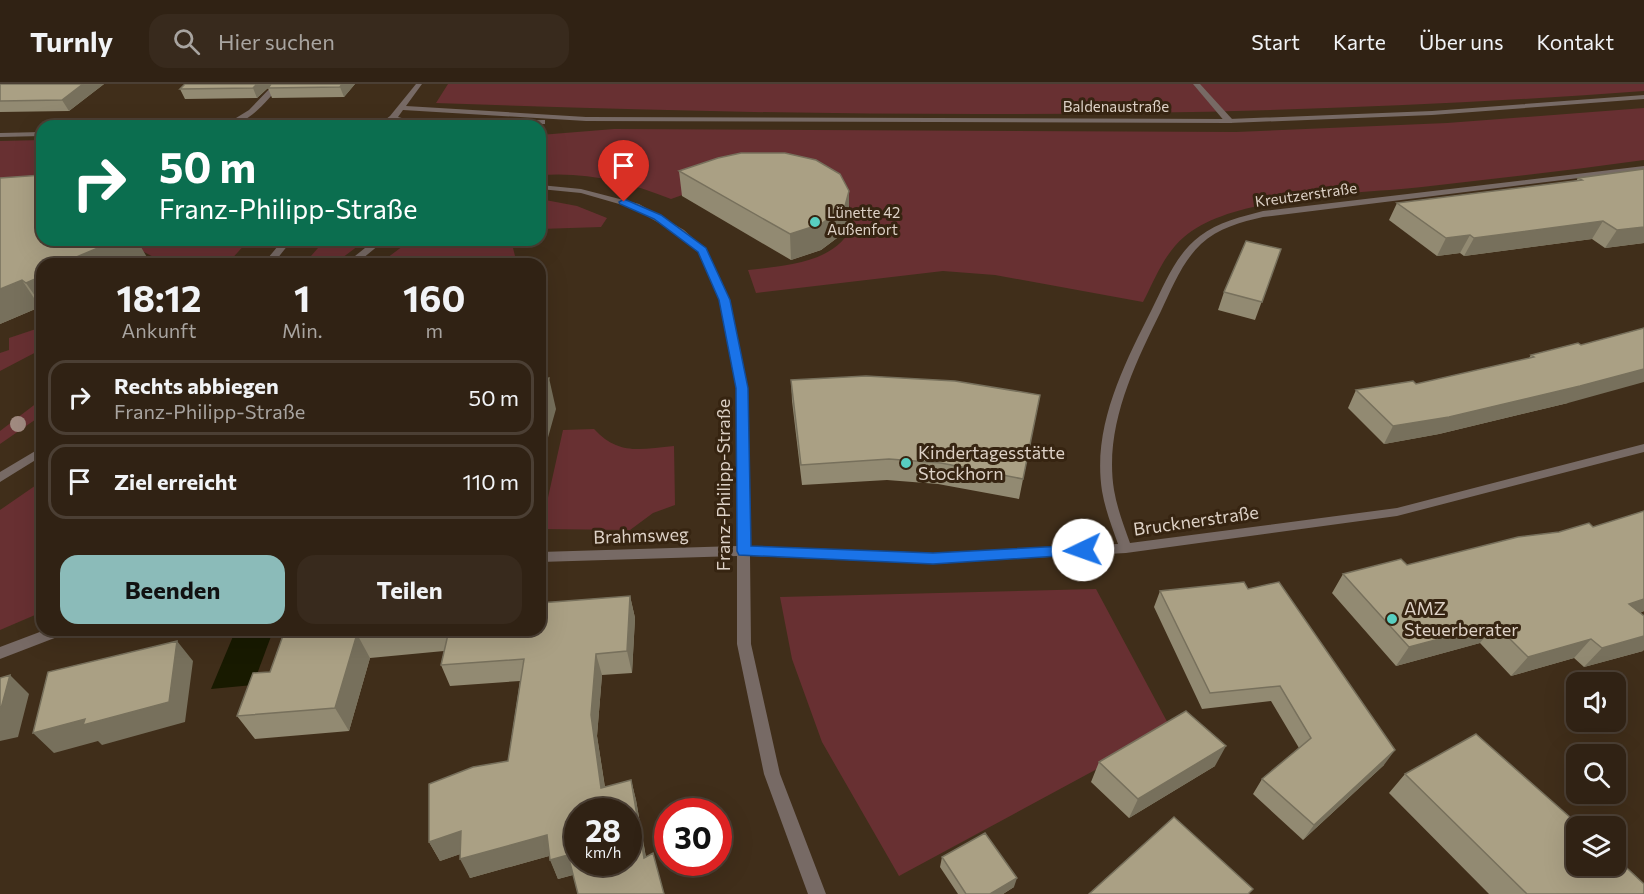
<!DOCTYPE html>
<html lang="de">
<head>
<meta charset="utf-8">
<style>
	:root { --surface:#302214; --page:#382a1d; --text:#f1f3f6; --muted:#a8a4a0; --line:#4b3f34; --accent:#8bbbb9 }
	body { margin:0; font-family:Commissioner,sans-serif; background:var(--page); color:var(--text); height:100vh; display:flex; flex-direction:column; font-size:22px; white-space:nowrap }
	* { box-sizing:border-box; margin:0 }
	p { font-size:20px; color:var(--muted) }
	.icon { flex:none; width:33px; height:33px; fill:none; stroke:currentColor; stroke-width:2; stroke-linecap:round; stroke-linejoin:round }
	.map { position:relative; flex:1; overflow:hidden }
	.sheet { position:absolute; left:36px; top:174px; width:510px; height:378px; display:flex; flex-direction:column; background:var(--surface); border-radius:18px; box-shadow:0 6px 24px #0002,0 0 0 2px var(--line) }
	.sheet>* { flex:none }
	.guide { position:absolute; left:36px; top:36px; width:510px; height:126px; border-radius:18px; box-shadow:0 6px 24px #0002,0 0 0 2px var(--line); background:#0b6e4f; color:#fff; overflow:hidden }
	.fabs { position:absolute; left:1566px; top:588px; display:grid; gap:12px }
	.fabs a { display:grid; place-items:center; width:60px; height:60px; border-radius:12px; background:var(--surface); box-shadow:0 6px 24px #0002,0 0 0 2px var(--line); font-size:30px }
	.speed { position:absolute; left:564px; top:714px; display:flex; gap:12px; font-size:30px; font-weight:700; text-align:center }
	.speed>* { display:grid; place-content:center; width:78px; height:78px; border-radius:50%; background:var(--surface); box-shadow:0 6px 24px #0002,0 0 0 2px var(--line); line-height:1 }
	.speed small { font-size:15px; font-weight:400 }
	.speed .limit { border:9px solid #d22; background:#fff; color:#111 }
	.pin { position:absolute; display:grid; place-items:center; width:51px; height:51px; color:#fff; margin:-62px -26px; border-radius:50% 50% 50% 0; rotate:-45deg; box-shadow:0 0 6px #0007 }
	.pin .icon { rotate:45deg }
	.me { position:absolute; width:66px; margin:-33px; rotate:267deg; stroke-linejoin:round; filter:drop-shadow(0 0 4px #0008) }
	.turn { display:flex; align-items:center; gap:21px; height:126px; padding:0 24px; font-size:27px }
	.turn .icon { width:78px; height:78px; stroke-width:2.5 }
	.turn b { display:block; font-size:42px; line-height:51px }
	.eta { display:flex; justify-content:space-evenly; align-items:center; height:102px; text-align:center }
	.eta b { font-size:36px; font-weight:700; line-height:42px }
	.button { display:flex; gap:12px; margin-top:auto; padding:12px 24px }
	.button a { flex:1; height:69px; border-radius:18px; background:var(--accent); color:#111; font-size:24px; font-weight:700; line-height:69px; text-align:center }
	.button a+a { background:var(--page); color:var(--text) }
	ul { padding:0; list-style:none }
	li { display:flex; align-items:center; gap:18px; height:75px; margin:0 12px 9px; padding:0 12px; border:3px solid var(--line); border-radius:18px }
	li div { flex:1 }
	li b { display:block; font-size:22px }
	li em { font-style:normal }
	header { display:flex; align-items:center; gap:36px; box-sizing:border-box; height:84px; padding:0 30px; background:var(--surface); border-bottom:2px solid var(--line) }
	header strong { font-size:28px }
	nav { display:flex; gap:33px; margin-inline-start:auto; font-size:21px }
	.search { width:420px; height:54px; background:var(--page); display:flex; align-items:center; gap:15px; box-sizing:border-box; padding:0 21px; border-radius:18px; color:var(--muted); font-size:22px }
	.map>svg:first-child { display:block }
	.green { fill:#683032 }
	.water { fill:#181a00 }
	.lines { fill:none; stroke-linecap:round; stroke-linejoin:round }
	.service { fill:#776a65; fill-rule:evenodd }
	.minor { fill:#776a65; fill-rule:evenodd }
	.tertiary { fill:#776a65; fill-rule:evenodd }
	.tree { fill:#a08a80 }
	.wall { fill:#928a72 }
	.shaded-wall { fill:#77705c }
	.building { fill:#aaa084; stroke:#77705c; stroke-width:1.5; fill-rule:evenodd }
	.route { fill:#1a73e8; stroke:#114b97; stroke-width:1.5 }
	.poi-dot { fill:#58cec0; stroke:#362411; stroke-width:2 }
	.labels { text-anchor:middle; stroke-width:6; stroke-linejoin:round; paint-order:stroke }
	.far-street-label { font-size:15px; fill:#ddd1c6; stroke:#362411 }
	.far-poi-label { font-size:15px; fill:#ddd1c6; stroke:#362411; text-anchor:start }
	.poi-label { font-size:18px; fill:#ddd1c6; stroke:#362411; text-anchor:start }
	.street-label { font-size:18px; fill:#ddd1c6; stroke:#362411 }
</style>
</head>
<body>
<header>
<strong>Turnly</strong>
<div class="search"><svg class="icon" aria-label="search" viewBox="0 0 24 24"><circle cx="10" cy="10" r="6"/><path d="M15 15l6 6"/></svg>Hier suchen</div>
<nav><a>Start</a><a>Karte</a><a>Über uns</a><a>Kontakt</a></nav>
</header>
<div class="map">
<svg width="1644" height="810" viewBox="0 0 1644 810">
	<rect width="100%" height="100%" fill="#402e1a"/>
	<!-- green -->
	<path class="green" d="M448,0H1644V7C1242,37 838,34 436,19Z
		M1644,24V76C1570,86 1496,95 1422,103C1359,110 1231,111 1184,153C1164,170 1155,195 1143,218L995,191L943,187L756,209L748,186C781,182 832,180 850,146C857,132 852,124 842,113L719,98L671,115C625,97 589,88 540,91V51L614,45L1236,48L1447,39Z
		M42,56V114L0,117V57Z
		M540,115L577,122L607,134L601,143L540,145Z
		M121,156H249L227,180H167Z
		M325,156H366L334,180H304Z
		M411,156H511L517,180H457L423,172L412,180H379Z
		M42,243V265L0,287V269L9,266V254Z
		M42,315V331L0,360V347Z
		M594,345C619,372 641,365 674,362L675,421L653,429L630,446L541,445L563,346Z
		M42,397V528L0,546V426Z
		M1096,505L1171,645L899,792L822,658L792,575L780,513Z"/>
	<!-- water -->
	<path class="water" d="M273,547L253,601L211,605L234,550Z"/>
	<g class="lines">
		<!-- service -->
		<path class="service" d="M1193,0H1200L1232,35V39H1226Z"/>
		<!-- minor -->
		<path class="minor" d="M274,0H281C267,17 248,42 223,42L249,26Z
			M390,32H396L398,42H390V39L386,42H377Z
			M42,48V52L0,53V49Z
			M1644,82V86L1263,133C1241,138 1218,144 1201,160C1182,178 1172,204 1161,227C1134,282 1104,343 1114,406C1117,424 1124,442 1130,459L1397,424L1644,360V368L1397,432L1126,469L933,479L750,472L751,560L780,690L826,810H808L764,690L737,560V472L540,478V468L737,462V304L720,216L698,167L678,150L633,124L581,109L540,105V101L581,105L639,120L684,146L706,166L730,216L747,304L750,462L933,469L1118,460C1112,443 1105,425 1102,407C1092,342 1124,281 1152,225C1165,199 1176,170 1200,152C1218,138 1241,133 1263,127Z
			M283,156H292L273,180H263Z
			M375,156H385L356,180H345Z
			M42,363V372L0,398V388Z
			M45,546H67L65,550L0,575V563Z"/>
		<!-- tertiary -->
		<path class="tertiary" d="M416,0H422L406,22L586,33L1229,35L1432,27L1644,11V15L1432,31L1229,39L586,37L403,26L398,33L432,42H418L390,36V32Z
			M542,36H545V40L479,42L483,40Z"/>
	</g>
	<!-- trees -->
	<circle class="tree" cx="18" cy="340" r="8"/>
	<!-- wall -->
	<path class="wall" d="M0,0H104L69,27L0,28Z
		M355,0L344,13L272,14L268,4L257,14L185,15L180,5Z
		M1644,85V159L1605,164L1592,155L1464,172L1460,169L1437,172L1389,136L1397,119L1576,97L1578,94Z
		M679,87L849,107V132L845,148L821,166L791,176L682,112Z
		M0,94L148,175L137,180H42V224L40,223L0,240Z
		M1281,165L1255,236L1218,226L1224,208Z
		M1578,259L1568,319L1439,350L1384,360L1348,324L1356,306L1416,300L1529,274L1531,271Z
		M791,296L1040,311L1019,415L938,400L887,396L802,401L792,317Z
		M1644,427V527L1640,529L1644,532V565L1643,567L1584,583L1574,574L1511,592L1480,559L1396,582L1332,509L1343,490L1407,481L1593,443Z
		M1248,505L1384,681L1303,756L1253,710L1262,695L1299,664L1271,617L1202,625L1154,523L1160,507Z
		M630,512L635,534L632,589L602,591L597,652L605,703L631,696L636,716L646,773L664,810L573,791L558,795L549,772L470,794L460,770L440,777L429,758L508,677L520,597L450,602L441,581L444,567L370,574L349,647L255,655L237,632L270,588L285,546H540Z
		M1099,678L1215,682L1129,734L1091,698Z
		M1405,690L1644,810H1489L1389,709Z
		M942,773L1014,803L1003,810H958L940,783Z"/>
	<!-- shaded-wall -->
	<path class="shaded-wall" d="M83,0H104L69,27L62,16Z
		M257,0H272L257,14L253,4Z
		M342,0H355L344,13L340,3Z
		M849,107V132L845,148L821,166L791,176L790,150Z
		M1603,137L1592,155L1464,172L1474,154Z
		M1644,143V159L1605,164L1617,146Z
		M1470,151L1460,169L1437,172L1446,154Z
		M117,156H137L148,175L137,180H69L74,174Z
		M42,192V222L26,199Z
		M22,196L40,223L0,240V205Z
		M1644,285V298L1568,319L1439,350L1384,360L1393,342Z
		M549,294L556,325L540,382V322Z
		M630,512L635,534L632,589L627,567Z
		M1644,515V527L1612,539L1629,520Z
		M1495,540L1480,559L1396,582L1409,563Z
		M357,550L370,574L349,647L335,624Z
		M1644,552V565L1643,567L1584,583L1602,564Z
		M1591,555L1574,574L1511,592L1528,573Z
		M177,557L193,577L185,638L102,661L98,657L54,669L33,649Z
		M596,570L602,591L597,652L608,724L601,704L591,631Z
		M10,591L29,610L18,653L0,657V628Z
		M1226,662L1215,682L1129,734L1138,715Z
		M1395,666L1384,681L1303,756L1314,741Z
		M631,696L636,716L649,792L644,774Z
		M461,747L472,766L440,777L429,758Z
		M547,751L556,770L470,794L460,775Z
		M568,771L576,790L558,795L550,776Z
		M1017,794L1014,803L1003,810H990Z"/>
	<!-- building -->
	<path class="building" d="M0,0H83L62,16L0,17Z
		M185,0H257L253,4L180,5Z
		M271,0H342L340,3L268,4Z
		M741,69H785L816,76L840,90L849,107L845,122L821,140L790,150L679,87L718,74Z
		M1644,85V143L1617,146L1603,137L1474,154L1470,151L1446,154L1397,119L1582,96L1578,94Z
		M42,91V156H117L74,174L79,176L69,180H42V192L26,199L22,196L0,205V94Z
		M1246,157L1281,165L1262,218L1224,208Z
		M1644,244V285L1580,302L1449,333L1393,342L1356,306L1413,297L1416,300L1534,273L1531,271L1578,259L1581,261Z
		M866,292L955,297L1040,311L1023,395L941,379L889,375L801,381L791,296Z
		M549,294L540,322V295Z
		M1644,427V515L1629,520L1644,532V552L1602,564L1591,555L1528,573L1495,540L1409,563L1343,490L1401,475L1407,481L1518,453L1559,448L1589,439L1593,443Z
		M1244,498L1248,505L1279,498L1395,666L1314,741L1262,695L1311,654L1280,602L1210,609L1160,507Z
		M630,512L627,567L596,570L591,631L601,704L631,696L644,774L653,769L664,810H578L568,771L550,776L547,751L460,775L461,747L429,758V700L473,683L508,677L524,575L441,581L449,546H540V519ZM578,728H628V778H578Z
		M285,546H406L357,550L335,624L237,632L253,589L270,588Z
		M177,557L169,618L83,641L85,635L33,649L48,588Z
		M10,591L0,628V594Z
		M1186,627L1226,662L1138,715L1099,678Z
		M1476,650L1580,742H1576V782H1616V774L1644,800V810H1527L1405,690Z
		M1174,733L1253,805L1248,810H1089Z
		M985,749L1017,794L990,810H966L942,773Z"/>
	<!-- route -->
	<path class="route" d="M624,115L661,131L706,164L730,216L748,304L751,462L933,469L1083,461L1091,466L1089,470L933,480L739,471L737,467L736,304L719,216L698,168L654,135L620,120L619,118Z"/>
	<!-- markers -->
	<g class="poi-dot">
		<circle cx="815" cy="138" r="6"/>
		<circle cx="906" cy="379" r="6"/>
		<circle cx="1392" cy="535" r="6"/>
	</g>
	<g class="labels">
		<!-- far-street labels -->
		<g class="far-street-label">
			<text x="1116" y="28">Baldenaustraße</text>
			<text transform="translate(1306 111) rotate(-8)" y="5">Kreutzerstraße</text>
		</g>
		<!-- far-poi labels -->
		<g class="far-poi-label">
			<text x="827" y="134">Lünette 42<tspan x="827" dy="17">Außenfort</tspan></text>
		</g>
		<!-- poi labels -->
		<g class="poi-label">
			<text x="918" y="375">Kindertagesstätte<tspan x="918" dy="21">Stockhorn</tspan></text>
			<text x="1404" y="531">AMZ<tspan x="1404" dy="21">Steuerberater</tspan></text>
		</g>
		<!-- street labels -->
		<g class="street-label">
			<text transform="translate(724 401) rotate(-90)" y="6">Franz-Philipp-Straße</text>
			<text transform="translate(1196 437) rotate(-8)" y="6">Brucknerstraße</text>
			<text transform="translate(641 452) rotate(-2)" y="6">Brahmsweg</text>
		</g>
	</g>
</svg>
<div class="fabs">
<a><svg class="icon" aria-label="sound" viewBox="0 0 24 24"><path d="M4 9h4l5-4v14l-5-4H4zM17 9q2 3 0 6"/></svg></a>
<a><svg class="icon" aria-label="search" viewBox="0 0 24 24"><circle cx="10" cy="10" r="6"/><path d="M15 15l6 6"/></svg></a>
<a><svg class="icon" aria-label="layers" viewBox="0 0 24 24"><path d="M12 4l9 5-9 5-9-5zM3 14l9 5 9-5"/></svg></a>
</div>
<div class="speed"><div>28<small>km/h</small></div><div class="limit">30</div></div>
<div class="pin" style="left:624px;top:118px;background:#d93025"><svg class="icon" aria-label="arrive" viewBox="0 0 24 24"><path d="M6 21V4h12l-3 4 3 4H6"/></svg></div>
<svg class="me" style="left:1083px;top:466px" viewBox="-20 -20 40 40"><circle r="19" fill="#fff"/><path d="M0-13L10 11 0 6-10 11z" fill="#1a73e8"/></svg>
<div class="guide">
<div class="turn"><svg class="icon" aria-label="right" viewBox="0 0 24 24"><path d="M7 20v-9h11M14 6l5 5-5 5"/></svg><div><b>50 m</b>Franz-Philipp-Straße</div></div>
</div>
<section class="sheet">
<div class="eta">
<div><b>18:12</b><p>Ankunft</p></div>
<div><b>1</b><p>Min.</p></div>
<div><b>160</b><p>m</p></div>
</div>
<ul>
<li><svg class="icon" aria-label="right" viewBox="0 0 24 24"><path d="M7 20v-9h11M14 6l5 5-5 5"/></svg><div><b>Rechts abbiegen</b><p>Franz-Philipp-Straße</p></div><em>50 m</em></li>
<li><svg class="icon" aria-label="arrive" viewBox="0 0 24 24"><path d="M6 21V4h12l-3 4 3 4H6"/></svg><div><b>Ziel erreicht</b></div><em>110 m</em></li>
</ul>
<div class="button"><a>Beenden</a><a>Teilen</a></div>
</section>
</div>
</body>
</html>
